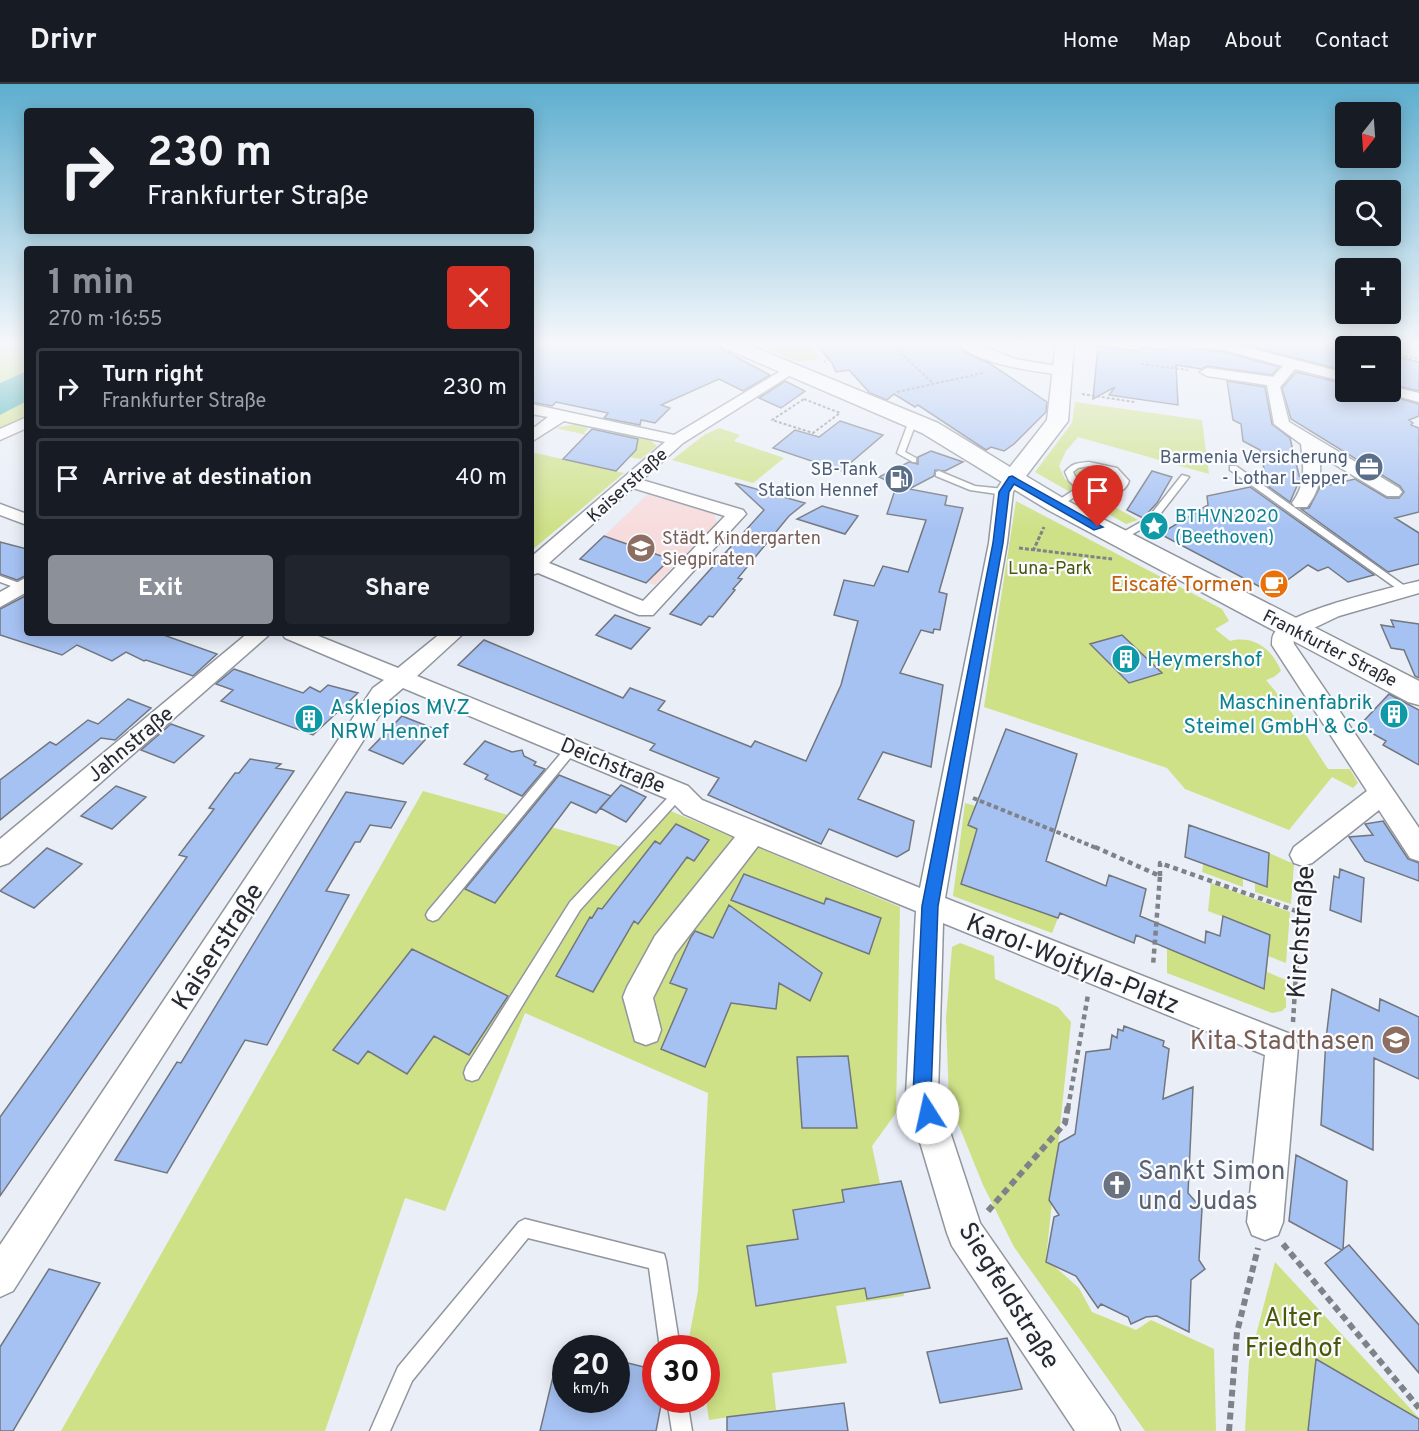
<!DOCTYPE html>
<html lang="en">
<head>
<meta charset="utf-8">
<style>
	:root { --surface:#171b24; --page:#20242c; --text:#f1f3f6; --muted:#9ea1a6; --line:#363941; --accent:#8c9099 }
	body { margin:0; font-family:Overpass,sans-serif; background:var(--page); color:var(--text); height:100vh; display:flex; flex-direction:column; font-size:22px; white-space:nowrap }
	* { box-sizing:border-box; margin:0 }
	p { font-size:20px; color:var(--muted) }
	.icon { flex:none; width:33px; height:33px; fill:none; stroke:currentColor; stroke-width:2; stroke-linecap:round; stroke-linejoin:round }
	.map { position:relative; flex:1; overflow:hidden }
	.drawer { position:absolute; left:24px; top:162px; width:510px; height:390px; display:flex; flex-direction:column; background:var(--surface); border-radius:6px; box-shadow:0 3px 15px #0003 }
	.drawer>* { flex:none }
	.banner { position:absolute; left:24px; top:24px; width:510px; height:126px; border-radius:6px; box-shadow:0 3px 15px #0003; background:#171b24; color:var(--text); overflow:hidden }
	.needle { width:39px; rotate:197deg }
	.fabs { position:absolute; left:1335px; top:18px; display:grid; gap:12px }
	.fabs a { display:grid; place-items:center; width:66px; height:66px; border-radius:6px; background:var(--surface); box-shadow:0 3px 15px #0003; font-size:30px }
	.speed { position:absolute; left:552px; top:1251px; display:flex; gap:12px; font-size:30px; font-weight:700; text-align:center }
	.speed>* { display:grid; place-content:center; width:78px; height:78px; border-radius:50%; background:var(--surface); box-shadow:0 3px 15px #0003; line-height:1 }
	.speed small { font-size:15px; font-weight:400 }
	.speed .limit { border:9px solid #d22; background:#fff; color:#111 }
	.pin { position:absolute; display:grid; place-items:center; width:51px; height:51px; color:#fff; margin:-62px -26px; border-radius:50% 50% 50% 0; rotate:-45deg; box-shadow:0 0 6px #0007 }
	.pin .icon { rotate:45deg }
	.me { position:absolute; width:66px; margin:-33px; rotate:350deg; stroke-linejoin:round; filter:drop-shadow(0 0 4px #0008) }
	.turn { display:flex; align-items:center; gap:21px; height:126px; padding:0 24px; font-size:27px }
	.turn .icon { width:78px; height:78px; stroke-width:2.5 }
	.turn b { display:block; font-size:42px; line-height:51px }
	.round { display:grid; place-items:center; flex:none; width:63px; height:63px; border-radius:6px; background:var(--page) }
	.overview { display:flex; align-items:center; justify-content:space-between; height:102px; padding:0 24px }
	h1 { font-size:36px; font-weight:700; line-height:45px; color:var(--accent) }
	.primary-button { display:flex; gap:12px; margin-top:auto; padding:12px 24px }
	.primary-button a { flex:1; height:69px; border-radius:6px; background:var(--accent); color:#fff; font-size:24px; font-weight:700; line-height:69px; text-align:center }
	.primary-button a+a { background:var(--page); color:var(--text) }
	ul { padding:0; list-style:none }
	li { display:flex; align-items:center; gap:18px; height:81px; margin:0 12px 9px; padding:0 12px; border:3px solid var(--line); border-radius:6px }
	li div { flex:1 }
	li b { display:block; font-size:22px }
	li em { font-style:normal }
	header { display:flex; align-items:center; gap:36px; box-sizing:border-box; height:84px; padding:0 30px; background:var(--surface); border-bottom:2px solid var(--line) }
	header strong { font-size:28px }
	nav { display:flex; gap:33px; margin-inline-start:auto; font-size:21px }
	.map>svg:first-child { display:block }
	.education { fill:#f7dcdd }
	.green { fill:#cee186 }
	.water { fill:#2ca6aa }
	.building { fill:#a6c2f3; stroke:#72767e; stroke-width:1.5 }
	.lines { fill:none; stroke-linecap:round; stroke-linejoin:round }
	.lane-casing { stroke:#91959d; stroke-width:3 }
	.street-casing { stroke:#91959d; stroke-width:3 }
	.secondary-casing { stroke:#91959d; stroke-width:3 }
	.path-far4 { stroke:#7f8288; stroke-width:2; stroke-dasharray:3 2; stroke-linecap:butt }
	.path-far3 { stroke:#7f8288; stroke-width:3; stroke-dasharray:4 2; stroke-linecap:butt }
	.path-far2 { stroke:#7f8288; stroke-width:4; stroke-dasharray:4.5 3; stroke-linecap:butt }
	.path-far1 { stroke:#7f8288; stroke-width:4.5; stroke-dasharray:5 4; stroke-linecap:butt }
	.path { stroke:#7f8288; stroke-width:6; stroke-dasharray:7 4.5; stroke-linecap:butt }
	.lane { fill:#fff; fill-rule:evenodd }
	.street { fill:#fff; fill-rule:evenodd }
	.secondary { fill:#fff; fill-rule:evenodd }
	.route { fill:#1a73e8; stroke:#114b97; stroke-width:1.5 }
	.labels { text-anchor:middle; stroke-width:4.5; stroke-linejoin:round; paint-order:stroke }
	.far-service-label { font-size:18px; fill:#4e5e75; stroke:#f9fbfe; text-anchor:end }
	.far-street-label { font-size:18px; fill:#27292c; stroke:#f9fbfe }
	.far-culture-label { font-size:18px; fill:#0d838f; stroke:#f9fbfe; text-anchor:start }
	.far-education-label { font-size:18px; fill:#785e54; stroke:#f9fbfe; text-anchor:start }
	.far-park-label { font-size:18px; fill:#4b570c; stroke:#f9fbfe }
	.food-label { font-size:21px; fill:#c56008; stroke:#f9fbfe; text-anchor:end }
	.culture-label { font-size:21px; fill:#0d838f; stroke:#f9fbfe; text-anchor:start }
	.street-label { font-size:21px; fill:#27292c; stroke:#f9fbfe }
	.near-street-label { font-size:26px; fill:#27292c; stroke:#f9fbfe }
	.near-education-label { font-size:26px; fill:#785e54; stroke:#f9fbfe; text-anchor:end }
	.near-worship-label { font-size:26px; fill:#5b616d; stroke:#f9fbfe; text-anchor:start }
	.near-park-label { font-size:26px; fill:#4b570c; stroke:#f9fbfe }
</style>
</head>
<body>
<header>
<strong>Drivr</strong>
<nav><a>Home</a><a>Map</a><a>About</a><a>Contact</a></nav>
</header>
<div class="map">
<svg width="1419" height="1347" viewBox="0 0 1419 1347">
	<rect width="100%" height="100%" fill="#e9eef7"/>
	<!-- education -->
	<path class="education" d="M649,409L713,429L719,441L701,454L655,501L580,475Z"/>
	<!-- green -->
	<path class="green" d="M0,259H27V287L0,299Z
		M782,259H812L806,260L820,275L799,278L768,266Z
		M27,317V332L0,344V331Z
		M1075,318L1202,336L1209,390L1078,353L1066,367L1059,382L1065,395L1138,436L1126,440L1035,388L1072,339Z
		M575,340L589,343L584,349L611,355L617,348L649,355L657,362L641,375L629,373L624,359L555,344Z
		M719,344L740,351L734,357L784,374L753,399L672,376L704,351Z
		M531,368L624,389L531,467Z
		M1097,383L1110,388L1118,395L1116,402C1103,408 1083,404 1075,392V389L1083,384Z
		M1016,417L1222,525L1229,537L1215,545L1230,557C1254,551 1272,565 1281,587L1274,593L1266,596L1286,620L1328,685H1350L1358,699L1353,704L1332,693L1289,746L1185,705L1167,684L984,623Z
		M423,707L622,763L661,723L900,823L896,1029L872,1062L904,1212L836,1222L847,1279L772,1289L776,1326L709,1336L706,1316V1264H687L698,1207L708,1009L525,929L445,1127L405,1114L325,1347H61Z
		M965,719L976,722L968,741L977,745L962,800L1058,834L1052,849L953,812Z
		M1205,767L1227,775L1225,788L1243,794V803L1202,788Z
		M1269,769L1294,780L1291,820L1255,808V799L1266,803Z
		M1211,799L1290,828L1286,879L1268,872L1267,888L1286,896V923L1282,927L1272,929L1167,889V864L1265,905L1270,851L1208,827Z
		M960,859L994,872L995,895L1058,923L1071,938L1046,1175L1079,1204L1092,1228L1136,1246L1151,1236L1214,1265L1216,1347H1145L1014,1163L983,1101L949,1017L946,934L952,863Z
		M1275,1178L1419,1334V1335L1316,1275L1308,1347H1245L1249,1278Z"/>
	<!-- water -->
	<path class="water" d="M27,287V317L0,331V299Z"/>
	<!-- building -->
	<path class="building" d="M547,259H718L721,265L770,291L743,307L719,295L661,321L670,324L655,339L641,336L640,341L604,334L608,329L556,318L552,322L531,318V271Z
		M815,259H956L966,269L989,279L1047,318L1046,328L1014,360L1004,367L991,363L986,366L918,321L915,323L894,310L887,316L870,309L849,286L836,288L832,279Z
		M1165,259H1183L1192,265L1225,268L1279,283L1272,291L1207,282L1201,285L1176,281L1178,321L1109,311L1115,303L1093,315L1098,262L1140,267L1143,263L1165,266Z
		M1237,259H1346V287Z
		M1390,271L1419,278V307L1390,300Z
		M1296,288L1346,300V308H1377L1419,320V332L1409,336L1413,339L1411,341L1419,344V428L1395,434L1419,449V480L1388,488L1301,425L1309,424L1320,403L1355,395L1387,414H1399L1404,408L1400,402L1291,335L1282,304Z
		M785,297L805,307L781,324L759,314Z
		M1227,297L1265,303L1272,340L1290,354L1300,395L1290,418L1265,400L1267,399L1260,366L1243,357L1241,340L1233,336Z
		M840,337L883,351L841,387L773,364L795,346L819,353Z
		M592,345L638,355L636,366L616,387L563,375Z
		M931,367L963,378L945,387L935,386L934,392L909,405L947,412L945,421L963,424L939,508L947,510L940,546L934,545L933,549L921,546L900,589L943,601L931,683L883,668L858,715L914,737L909,766L897,773L829,745L821,760L708,711L719,694L650,666L655,660L458,581L484,556L623,614L630,604L665,617L658,626L751,663L755,657L806,677L841,601L858,537L834,531L844,496L874,502L883,482L908,488L926,436L887,430L896,403L902,404L879,393L909,378L918,380V373Z
		M1152,387L1172,393L1157,419L1143,434L1127,426Z
		M735,399L805,419L789,432L738,494L742,495L733,505L735,506L713,533L709,532L701,541L670,530L764,426Z
		M1250,403L1374,491L1348,498L1328,483L1318,487L1308,481L1274,506H1266L1160,450L1208,421L1207,412Z
		M822,422L858,432L845,450L797,435Z
		M604,452L670,475L646,499L580,475Z
		M0,458L27,465V491L17,496L0,490Z
		M27,511V549H158L217,570L193,592L146,576L144,577L126,568L112,577L77,561L62,571L0,551V525Z
		M615,531L650,544L631,565L596,551Z
		M1391,536L1419,540V594L1415,592L1404,566L1391,564L1381,541L1394,543Z
		M1122,551L1162,589L1129,599L1090,560Z
		M234,585L303,609L310,603L320,608L328,601L358,609L313,651L221,617L233,606L216,600Z
		M1389,610L1419,626V681L1383,661L1386,657L1359,642Z
		M128,615L151,624L115,656L101,654L0,736V696L50,658L56,661L88,636L98,640Z
		M402,632L435,645L403,680L369,666Z
		M171,640L204,652L174,679L141,666Z
		M1006,645L1077,670L1046,777L1106,802L1109,791L1146,805L1140,832L1205,859L1206,847L1220,852L1223,832L1270,851L1264,905L1136,851L1134,859L1060,829L1058,834L961,800L977,745L968,741Z
		M485,657L512,668L522,666L524,672L536,678L534,681L545,685L522,712L485,695L488,691L464,680Z
		M250,675L281,680L276,684L294,687L0,1112V1033L187,773L179,771L214,725L209,724L235,689H239Z
		M559,691L611,712L596,729L571,718L495,819L465,805Z
		M621,701L646,713L626,738L600,724Z
		M116,702L146,713L112,745L81,732Z
		M346,708L406,718L391,744L370,741L360,758H355L326,807L349,811L267,961L245,956L167,1089L115,1076L177,978L181,979Z
		M1383,737L1408,775L1419,779V797L1365,777L1349,753L1373,751L1365,740Z
		M676,740L709,756L694,777L687,773L638,840L634,837L593,908L556,892L590,833L592,834L598,824L602,825L655,757L660,760Z
		M1189,741L1269,769L1267,803L1185,773Z
		M47,764L82,780L34,824L0,807Z
		M1340,785L1364,794L1361,838L1330,826L1334,792L1339,794Z
		M744,790L824,820L826,814L881,834L869,870L731,816Z
		M729,821L822,889L810,917L779,899L776,925L731,919L705,983L661,965L687,905L670,899L691,853L695,847L713,854Z
		M412,865L508,912L469,971L434,952L407,990L368,967L358,980L333,966Z
		M1332,905L1379,927L1380,915L1419,933V995L1374,974L1373,1066L1321,1041L1326,955Z
		M1124,942L1164,957L1163,962L1169,965L1163,1015L1193,1003L1188,1109L1202,1125L1199,1176L1205,1185L1191,1196L1189,1248L1157,1232L1146,1233L1131,1240L1128,1233L1101,1220L1098,1224L1076,1192L1046,1178L1054,1133L1059,1131L1049,1116L1059,1059L1075,1050L1086,968L1110,965L1112,951L1117,954L1118,945L1123,947Z
		M848,972L857,1044H802L797,973Z
		M1296,1071L1347,1097L1343,1165L1349,1161L1419,1241V1289L1325,1179L1342,1166L1289,1137Z
		M901,1097L930,1204L867,1215L865,1204L756,1222L747,1162L798,1155L793,1126L844,1118L842,1106Z
		M49,1185L100,1199L13,1347H0V1263Z
		M1007,1254L1022,1305L940,1319L927,1268Z
		M1316,1275L1419,1335V1347H1308Z
		M557,1276L566,1277V1316H616V1276L656,1286V1316H662L656,1347H540Z
		M844,1319L848,1347H727V1333Z"/>
	<g class="lines">
		<!-- lane casing -->
		<g class="lane-casing">
			<path id="lane" d="M910,334L917,336L905,368L916,374V378H913L897,369Z
				M1089,378L1117,384L1129,397C1123,415 1098,412 1083,407L1060,423H1054V419L1077,404L1069,397L1065,388C1072,379 1078,379 1089,378ZM1089,382L1106,386L1119,394L1120,400C1104,411 1081,407 1073,388L1078,384Z
				M1230,382H1236L1409,505V509H1403L1230,386Z
				M939,387L975,402L1004,405L1008,408L1004,411L970,406L936,392V388Z
				M1182,391L1189,393L1154,438L1122,456H1116V452L1148,434Z
				M0,492L25,501L27,503L22,506L0,498Z
				M572,659L576,661L578,664L576,667L438,835L433,837L428,835L426,831L428,827L568,661Z
				M679,704L683,706L685,709L683,712L580,826L478,995L472,997L466,995L464,989L466,983L570,818L675,706Z
				M525,1135L664,1170L666,1177L680,1264H660L649,1184L528,1154L412,1297L390,1347H370L398,1283L519,1138Z
				M667,1316H687L692,1347H672Z"/>
		</g>
		<!-- street casing -->
		<g class="street-casing">
			<path id="street" d="M958,259H974L1015,275L1063,283L1070,287L1063,291C1034,287 978,281 958,259Z
				M1185,259H1229L1346,289V298L1295,285L1280,303L1289,338L1399,404L1402,408L1399,412H1387L1319,371C1322,392 1320,406 1307,423H1295L1292,419C1306,400 1304,383 1301,360L1274,340L1267,301L1207,292L1200,288L1207,284L1273,293L1283,282L1225,266L1192,263Z
				M789,282L794,283V289L683,359L642,396L743,426L746,430L653,531H639L538,489L531,491V473L665,358L564,337L531,358V346L548,333L531,330V320L674,351ZM633,404L725,432L643,517L549,479Z
				M1390,302L1419,309V318L1385,309L1390,308Z
				M27,333V344L0,356V345Z
				M1012,390L1020,395L1013,408L1007,459L945,814L1293,951L1298,962L1283,1138L1278,1151L1265,1156L1252,1151L1247,1138L1265,971L943,839L938,1011L980,1139L1114,1332L1120,1347H1075L952,1162L947,1149L906,1011L916,827L758,762L675,870L653,914L661,946L657,957L646,961L635,957L623,913L627,903L655,852L735,753L684,730L670,716L403,604L389,616L13,1207L0,1213V1161L373,604L384,596L285,554L282,549H311L398,584L441,549H464L417,592L688,702L702,716L920,804L989,459L995,408L1006,391Z
				M0,420L27,430V441L0,431Z
				M27,493V508L0,523V508Z
				M1419,497V509L1339,532L1293,554L1294,560L1419,744V777L1410,774L1379,726L1312,779L1303,782L1294,779L1290,771L1294,763L1367,707L1272,561C1272,556 1272,552 1275,548C1292,526 1390,504 1419,497Z
				M248,549H271L9,779L0,782V755Z"/>
		</g>
		<!-- secondary casing -->
		<g class="secondary-casing">
			<path id="secondary" d="M720,259H744L938,339L1010,383L1047,336L1056,259H1074L1068,337L1026,392L1066,416L1419,597V621L1408,618L1048,426L922,349L722,263Z"/>
		</g>
		<!-- path-far4 -->
		<path class="path-far4" d="M823,259V267L831,275L824,278
			M898,259H895L901,265L897,266L933,299
			M1348,259L1364,262
			M1390,269L1419,275
			M1141,280L1188,286
			M897,308L983,289
			M1082,310L1135,318
			M804,315L840,329L813,349L772,336Z"/>
		<!-- path-far3 -->
		<path class="path-far3" d="M1019,464L1112,475
			M1033,467L1044,443"/>
		<!-- path-far2 -->
		<path class="path-far2" d="M973,714L1099,765"/>
		<!-- path-far1 -->
		<path class="path-far1" d="M1095,763L1160,792L1153,882
			M1160,792V779L1299,828
			M1293,938L1302,792
			M1068,1024L1088,911"/>
		<!-- path -->
		<path class="path" d="M988,1127L1065,1039L1068,1022
			M1283,1160L1419,1324
			M1229,1347L1237,1248L1258,1164"/>
		<!-- lane -->
		<use href="#lane" class="lane"/>
		<!-- street -->
		<use href="#street" class="street"/>
		<!-- secondary -->
		<use href="#secondary" class="secondary"/>
	</g>
	<!-- sky -->
	<linearGradient id="sky" x2="0" y2="1"><stop stop-color="#5daecf"/><stop offset="0.58" stop-color="#f5f7fb"/><stop offset="1" stop-color="#f5f7fb" stop-opacity="0"/></linearGradient>
	<rect width="1419" height="447" fill="url(#sky)"/>
	<!-- route -->
	<path class="route" d="M1012,392L1103,443L1094,446L1014,400L1009,408L1003,459L938,822L931,1011L937,1029L934,1036L928,1039L921,1036L913,1011L922,822L993,459L999,408L1009,393Z"/>
	<!-- icons -->
	<defs>
		<g id="office-disc" transform="scale(1.5)"><circle r="9.5" fill="#5c6f8a" stroke="#f9fbfe"/><path d="M-6-3h4V-5.5h4V-3h4V5H-6ZM-1-4.5V-3h2v-1.5ZM-6 0V1H6V0Z" fill="#fff"/></g>
		<g id="fuel-disc" transform="scale(1.5)"><circle r="9.5" fill="#5c6f8a" stroke="#f9fbfe"/><path d="M-5.5-6h7V0h2V4h1.3V-2.5L3-4.5l.8-.8L6-3V5H2.5V1h-1V6h-7ZM-4.2-4.7v3.2H.2V-4.7Z" fill="#fff"/></g>
		<g id="sight-disc" transform="scale(1.5)"><circle r="9.5" fill="#0f9aa8" stroke="#f9fbfe"/><path d="M0-6L1.8-2.2L6-1.7L2.9 1.2L3.7 5.4L0 3.3L-3.7 5.4L-2.9 1.2L-6-1.7L-1.8-2.2Z" fill="#fff"/></g>
		<g id="school-disc" transform="scale(1.5)"><circle r="9.5" fill="#8d6e63" stroke="#f9fbfe"/><path d="M0-5L7-2L0 1L-7-2ZM-4 1L0 2.5L4 1V4Q0 6-4 4Z" fill="#fff"/></g>
		<g id="cafe-disc" transform="scale(1.5)"><circle r="9.5" fill="#e8710a" stroke="#f9fbfe"/><path d="M-5.5-4.5H6V0H3Q3 3.5 0 3.5H-2.5Q-5.5 3.5-5.5 0ZM3-3.2v2h1.7v-2ZM-6 4.5H4V6H-6Z" fill="#fff"/></g>
		<g id="building-disc" transform="scale(1.5)"><circle r="9.5" fill="#0f9aa8" stroke="#f9fbfe"/><path d="M-4-6H4V6H1V3H-1V6H-4ZM-2.5-4.3h1.7v1.8h-1.7ZM.8-4.3h1.7v1.8H.8ZM-2.5-1h1.7V.8h-1.7ZM.8-1h1.7V.8H.8Z" fill="#fff"/></g>
		<g id="church-disc" transform="scale(1.5)"><circle r="9.5" fill="#6b7280" stroke="#f9fbfe"/><path d="M-1.2-6h2.4v3.5h3.3v2.4h-3.3V6h-2.4V-.1h-3.3v-2.4h3.3Z" fill="#fff"/></g>
	</defs>
	<g fill-rule="evenodd">
		<use href="#office-disc" x="1369" y="383"/>
		<use href="#fuel-disc" x="899" y="395"/>
		<use href="#sight-disc" x="1154" y="442"/>
		<use href="#school-disc" x="641" y="464"/>
		<use href="#cafe-disc" x="1274" y="500"/>
		<use href="#building-disc" x="1126" y="575"/>
		<use href="#building-disc" x="1394" y="630"/>
		<use href="#building-disc" x="309" y="635"/>
		<use href="#school-disc" x="1396" y="956"/>
		<use href="#church-disc" x="1117" y="1101"/>
	</g>
	<g class="labels">
		<!-- far-service labels -->
		<g class="far-service-label">
			<text x="1348" y="379">Barmenia Versicherung<tspan x="1348" dy="21">- Lothar Lepper</tspan></text>
			<text x="878" y="391">SB-Tank<tspan x="878" dy="21">Station Hennef</tspan></text>
		</g>
		<!-- far-street labels -->
		<g class="far-street-label">
			<text transform="translate(627 401) rotate(-42)" y="6">Kaiserstraße</text>
			<text transform="translate(1330 564) rotate(27)" y="6">Frankfurter Straße</text>
		</g>
		<!-- far-culture labels -->
		<g class="far-culture-label">
			<text x="1175" y="438">BTHVN2020<tspan x="1175" dy="21">(Beethoven)</tspan></text>
		</g>
		<!-- far-education labels -->
		<g class="far-education-label">
			<text x="662" y="460">Städt. Kindergarten<tspan x="662" dy="21">Siegpiraten</tspan></text>
		</g>
		<!-- far-park labels -->
		<g class="far-park-label">
			<text x="1050" y="490">Luna-Park</text>
		</g>
		<!-- food labels -->
		<g class="food-label">
			<text x="1253" y="507">Eiscafé Tormen</text>
		</g>
		<!-- culture labels -->
		<g class="culture-label">
			<text x="1147" y="582">Heymershof</text>
			<text x="1373" y="625" text-anchor="end">Maschinenfabrik<tspan x="1373" dy="24">Steimel GmbH &amp; Co.</tspan></text>
			<text x="330" y="630">Asklepios MVZ<tspan x="330" dy="24">NRW Hennef</tspan></text>
		</g>
		<!-- street labels -->
		<g class="street-label">
			<text transform="translate(130 660) rotate(-40)" y="7">Jahnstraße</text>
			<text transform="translate(613 681) rotate(23)" y="7">Deichstraße</text>
		</g>
		<!-- near-street labels -->
		<g class="near-street-label">
			<text transform="translate(1300 848) rotate(-86)" y="9">Kirchstraße</text>
			<text transform="translate(217 862) rotate(-57)" y="9">Kaiserstraße</text>
			<text transform="translate(1073 879) rotate(22)" y="9">Karol-Wojtyla-Platz</text>
			<text transform="translate(1010 1211) rotate(58)" y="9">Siegfeldstraße</text>
		</g>
		<!-- near-education labels -->
		<g class="near-education-label">
			<text x="1375" y="965">Kita Stadthasen</text>
		</g>
		<!-- near-worship labels -->
		<g class="near-worship-label">
			<text x="1138" y="1095">Sankt Simon<tspan x="1138" dy="30">und Judas</tspan></text>
		</g>
		<!-- near-park labels -->
		<g class="near-park-label">
			<text x="1293" y="1242">Alter<tspan x="1293" dy="30">Friedhof</tspan></text>
		</g>
	</g>
</svg>
<div class="fabs">
<a><svg class="needle" viewBox="-14 -14 28 28"><path d="M0-13l5 13h-10z" fill="#e53935"/><path d="M0 13l5-13h-10z" fill="#9ea1a6"/></svg></a>
<a><svg class="icon" aria-label="search" viewBox="0 0 24 24"><circle cx="10" cy="10" r="6"/><path d="M15 15l6 6"/></svg></a>
<a>+</a>
<a>−</a>
</div>
<div class="speed"><div>20<small>km/h</small></div><div class="limit">30</div></div>
<div class="pin" style="left:1098px;top:443px;background:#d93025"><svg class="icon" aria-label="arrive" viewBox="0 0 24 24"><path d="M6 21V4h12l-3 4 3 4H6"/></svg></div>
<svg class="me" style="left:928px;top:1029px" viewBox="-20 -20 40 40"><circle r="19" fill="#fff"/><path d="M0-13L10 11 0 6-10 11z" fill="#1a73e8"/></svg>
<div class="banner">
<div class="turn"><svg class="icon" aria-label="right" viewBox="0 0 24 24"><path d="M7 20v-9h11M14 6l5 5-5 5"/></svg><div><b>230 m</b>Frankfurter Straße</div></div>
</div>
<section class="drawer">
<div class="overview"><div><h1>1 min</h1><p>270 m · 16:55</p></div><a class="round" style="background:#d93025;color:#fff"><svg class="icon" aria-label="close" viewBox="0 0 24 24"><path d="M6 6l12 12M18 6L6 18"/></svg></a></div>
<ul>
<li><svg class="icon" aria-label="right" viewBox="0 0 24 24"><path d="M7 20v-9h11M14 6l5 5-5 5"/></svg><div><b>Turn right</b><p>Frankfurter Straße</p></div><em>230 m</em></li>
<li><svg class="icon" aria-label="arrive" viewBox="0 0 24 24"><path d="M6 21V4h12l-3 4 3 4H6"/></svg><div><b>Arrive at destination</b></div><em>40 m</em></li>
</ul>
<div class="primary-button"><a>Exit</a><a>Share</a></div>
</section>
</div>
</body>
</html>
